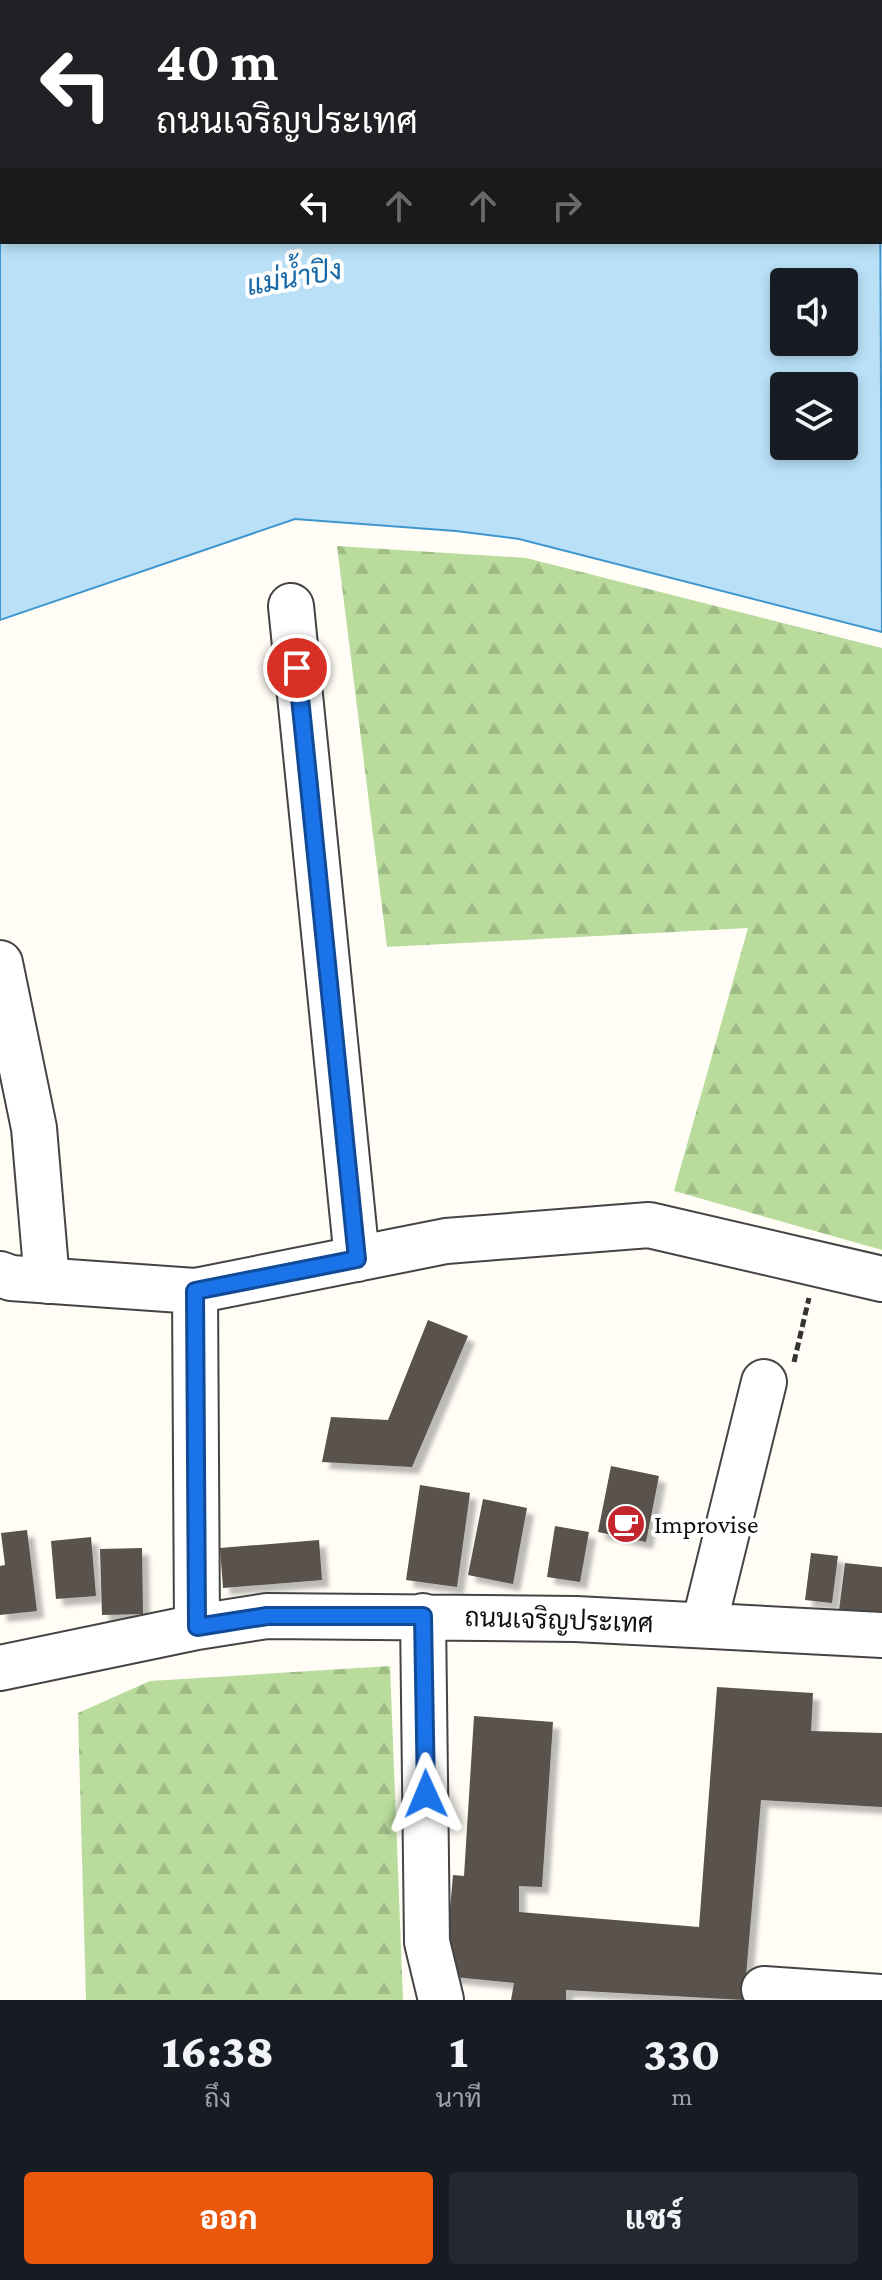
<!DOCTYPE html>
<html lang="th">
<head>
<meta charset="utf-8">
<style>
	:root { --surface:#171b24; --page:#242831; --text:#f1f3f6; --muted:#9ea1a6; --accent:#ea580c }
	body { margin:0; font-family:"Crimson Pro",Sarabun,serif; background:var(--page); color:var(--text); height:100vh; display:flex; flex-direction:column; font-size:30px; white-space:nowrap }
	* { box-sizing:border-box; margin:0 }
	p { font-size:26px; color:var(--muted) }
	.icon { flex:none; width:44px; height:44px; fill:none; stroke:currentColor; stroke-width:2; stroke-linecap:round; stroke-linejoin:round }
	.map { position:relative; height:2000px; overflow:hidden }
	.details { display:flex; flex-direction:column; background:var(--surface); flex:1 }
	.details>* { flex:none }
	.top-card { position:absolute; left:0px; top:0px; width:882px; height:244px; box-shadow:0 4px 12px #0003; background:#202124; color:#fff; overflow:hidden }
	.controls { position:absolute; left:770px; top:268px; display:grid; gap:16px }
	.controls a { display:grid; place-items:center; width:88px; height:88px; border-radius:8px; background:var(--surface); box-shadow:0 4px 12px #0003; font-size:40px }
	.pin { position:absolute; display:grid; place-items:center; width:68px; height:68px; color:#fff; margin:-34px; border:4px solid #fff; border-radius:50%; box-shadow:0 2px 8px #0007 }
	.me { position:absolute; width:88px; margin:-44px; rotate:359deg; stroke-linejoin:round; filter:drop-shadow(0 0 6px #0008) }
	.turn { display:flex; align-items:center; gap:28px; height:168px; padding:0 24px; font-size:36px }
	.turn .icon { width:104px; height:104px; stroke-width:2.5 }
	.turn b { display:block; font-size:56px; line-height:68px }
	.lanes { display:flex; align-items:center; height:76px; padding:0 24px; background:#0003; justify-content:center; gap:40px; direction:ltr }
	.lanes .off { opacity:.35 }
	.eta { display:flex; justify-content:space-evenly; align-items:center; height:136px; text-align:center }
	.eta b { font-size:48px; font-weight:800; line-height:56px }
	.cta { display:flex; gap:16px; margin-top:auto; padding:16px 24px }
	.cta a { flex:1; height:92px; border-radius:8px; background:var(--accent); color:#fff; font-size:32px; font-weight:800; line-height:92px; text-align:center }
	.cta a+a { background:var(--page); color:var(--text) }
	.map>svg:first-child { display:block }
	.forest { fill:url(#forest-firs) }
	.water { fill:#b9e0f7; stroke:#3f96cf; stroke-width:2; fill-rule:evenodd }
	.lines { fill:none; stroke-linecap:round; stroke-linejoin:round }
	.stream { stroke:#3f96cf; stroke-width:9 }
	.building { fill:#5a524d; filter:url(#shadow) }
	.minor-casing { stroke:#444; stroke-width:48 }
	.path { stroke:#333; stroke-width:5; stroke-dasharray:8 4; stroke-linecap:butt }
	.minor { stroke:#fff; stroke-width:44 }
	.route-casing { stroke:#114b97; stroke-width:20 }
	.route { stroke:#1a73e8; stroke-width:14 }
	.labels { text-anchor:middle; stroke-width:8; stroke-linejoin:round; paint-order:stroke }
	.poi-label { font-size:26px; fill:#111; stroke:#fff; text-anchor:start }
	.street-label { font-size:26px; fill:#111; stroke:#fff }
	.water-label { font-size:28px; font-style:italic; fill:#1768a6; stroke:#fff }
</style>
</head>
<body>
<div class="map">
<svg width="882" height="2000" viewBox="0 0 882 2000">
	<defs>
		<pattern id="forest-firs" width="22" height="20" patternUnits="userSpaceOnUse" patternTransform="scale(2)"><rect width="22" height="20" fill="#b9dc9c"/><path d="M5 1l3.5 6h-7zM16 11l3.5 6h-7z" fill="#9ebc85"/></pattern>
		<filter id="shadow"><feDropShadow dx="7" dy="7" stdDeviation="2" flood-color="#0004"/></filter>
	</defs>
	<rect width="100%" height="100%" fill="#fffdf5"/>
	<!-- forest -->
	<path class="forest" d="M337,546L526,558L882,648V1250L674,1191L748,928L387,947Z
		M390,1666L403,2000H86L78,1713L150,1681Z"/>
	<!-- water -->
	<path class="water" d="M880,160L882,632L519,539L456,531L295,519L0,620V219L2,218V242H880ZM784,282H844V342H784ZM784,386H844V446H784Z"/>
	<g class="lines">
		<!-- stream -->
		<path class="stream" d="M424,2L426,0"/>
	</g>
	<!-- building -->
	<path class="building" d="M428,1320L468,1336L412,1467L322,1462L331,1417L388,1420Z
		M611,1466L659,1476L646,1542L598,1532Z
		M420,1485L470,1493L457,1587L406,1580Z
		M483,1499L527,1508L513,1584L468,1575Z
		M555,1526L589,1532L580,1582L547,1577Z
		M27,1530L37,1611L0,1615V1566L5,1565L1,1533Z
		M91,1537L96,1596L56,1599L51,1541Z
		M319,1540L322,1580L223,1588L220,1548Z
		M142,1548L143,1614L102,1615L100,1549Z
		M811,1553L838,1556L832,1603L805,1600Z
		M845,1563L882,1567V1615L839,1610Z
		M717,1687L813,1693L811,1731L882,1733V1807L761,1800L744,2000L566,1990V2000H511L514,1983L444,1976L453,1875L464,1876L474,1716L553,1722L542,1887L519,1886V1912L699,1927Z"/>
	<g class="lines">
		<!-- minor casing -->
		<g class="minor-casing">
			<path id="minor" d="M291,606L357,1259
				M0,963L34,1128L47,1281
				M0,1274L11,1278L195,1291L446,1241L649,1225L882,1279
				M195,1291L197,1627
				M423,1616L427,1942L441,2000
				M704,1625L764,1382
				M0,1668L197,1627L267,1616L576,1619L882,1635
				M764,1989L882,1997"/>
		</g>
		<!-- path -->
		<path class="path" d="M794,1362L809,1298"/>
		<!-- minor -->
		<use href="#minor" class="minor"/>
	</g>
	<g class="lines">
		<!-- route casing -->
		<g class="route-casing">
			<path id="route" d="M297,668L357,1259L195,1291L197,1627L267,1616H423L426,1794"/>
		</g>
		<!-- route -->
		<use href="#route" class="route"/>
	</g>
	<!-- icons -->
	<defs>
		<g id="cafe-disc" transform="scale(2)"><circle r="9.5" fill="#c4262e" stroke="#fff"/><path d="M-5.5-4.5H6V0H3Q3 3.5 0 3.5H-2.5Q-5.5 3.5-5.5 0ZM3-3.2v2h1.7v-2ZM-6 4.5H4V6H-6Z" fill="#fff"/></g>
	</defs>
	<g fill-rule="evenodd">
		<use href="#cafe-disc" x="626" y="1524"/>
	</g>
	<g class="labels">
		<!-- poi labels -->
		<g class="poi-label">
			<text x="654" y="1533">Improvise</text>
		</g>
		<!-- street labels -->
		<g class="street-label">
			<text transform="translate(559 1620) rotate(2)" y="9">ถนนเจริญประเทศ</text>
		</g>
		<!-- water labels -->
		<g class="water-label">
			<text transform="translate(294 277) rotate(-10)" y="10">แม่น้ำปิง</text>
		</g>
	</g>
</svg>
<div class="controls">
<a><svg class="icon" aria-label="sound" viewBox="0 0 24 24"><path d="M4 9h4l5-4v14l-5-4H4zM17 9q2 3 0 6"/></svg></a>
<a><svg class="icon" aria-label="layers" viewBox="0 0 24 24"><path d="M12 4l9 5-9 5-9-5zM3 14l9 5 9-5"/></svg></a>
</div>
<div class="pin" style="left:297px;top:668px;background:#d93025"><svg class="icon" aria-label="arrive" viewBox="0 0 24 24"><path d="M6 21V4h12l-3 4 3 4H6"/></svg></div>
<svg class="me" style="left:426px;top:1794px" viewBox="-20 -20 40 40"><path d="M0-17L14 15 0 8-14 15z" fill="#1a73e8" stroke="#fff" stroke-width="4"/></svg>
<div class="top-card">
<div class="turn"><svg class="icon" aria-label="left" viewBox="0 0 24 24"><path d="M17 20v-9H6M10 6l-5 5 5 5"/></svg><div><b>40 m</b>ถนนเจริญประเทศ</div></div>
<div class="lanes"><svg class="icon" aria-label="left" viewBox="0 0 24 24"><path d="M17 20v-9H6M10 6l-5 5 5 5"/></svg><svg class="icon off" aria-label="ahead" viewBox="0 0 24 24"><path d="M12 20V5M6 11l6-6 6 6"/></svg><svg class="icon off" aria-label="ahead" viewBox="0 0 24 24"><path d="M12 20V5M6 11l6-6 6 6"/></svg><svg class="icon off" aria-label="right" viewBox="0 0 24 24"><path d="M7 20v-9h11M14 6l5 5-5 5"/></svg></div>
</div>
</div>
<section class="details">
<div class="eta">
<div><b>16:38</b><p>ถึง</p></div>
<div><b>1</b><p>นาที</p></div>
<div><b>330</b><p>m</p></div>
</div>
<div class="cta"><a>ออก</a><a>แชร์</a></div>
</section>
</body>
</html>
